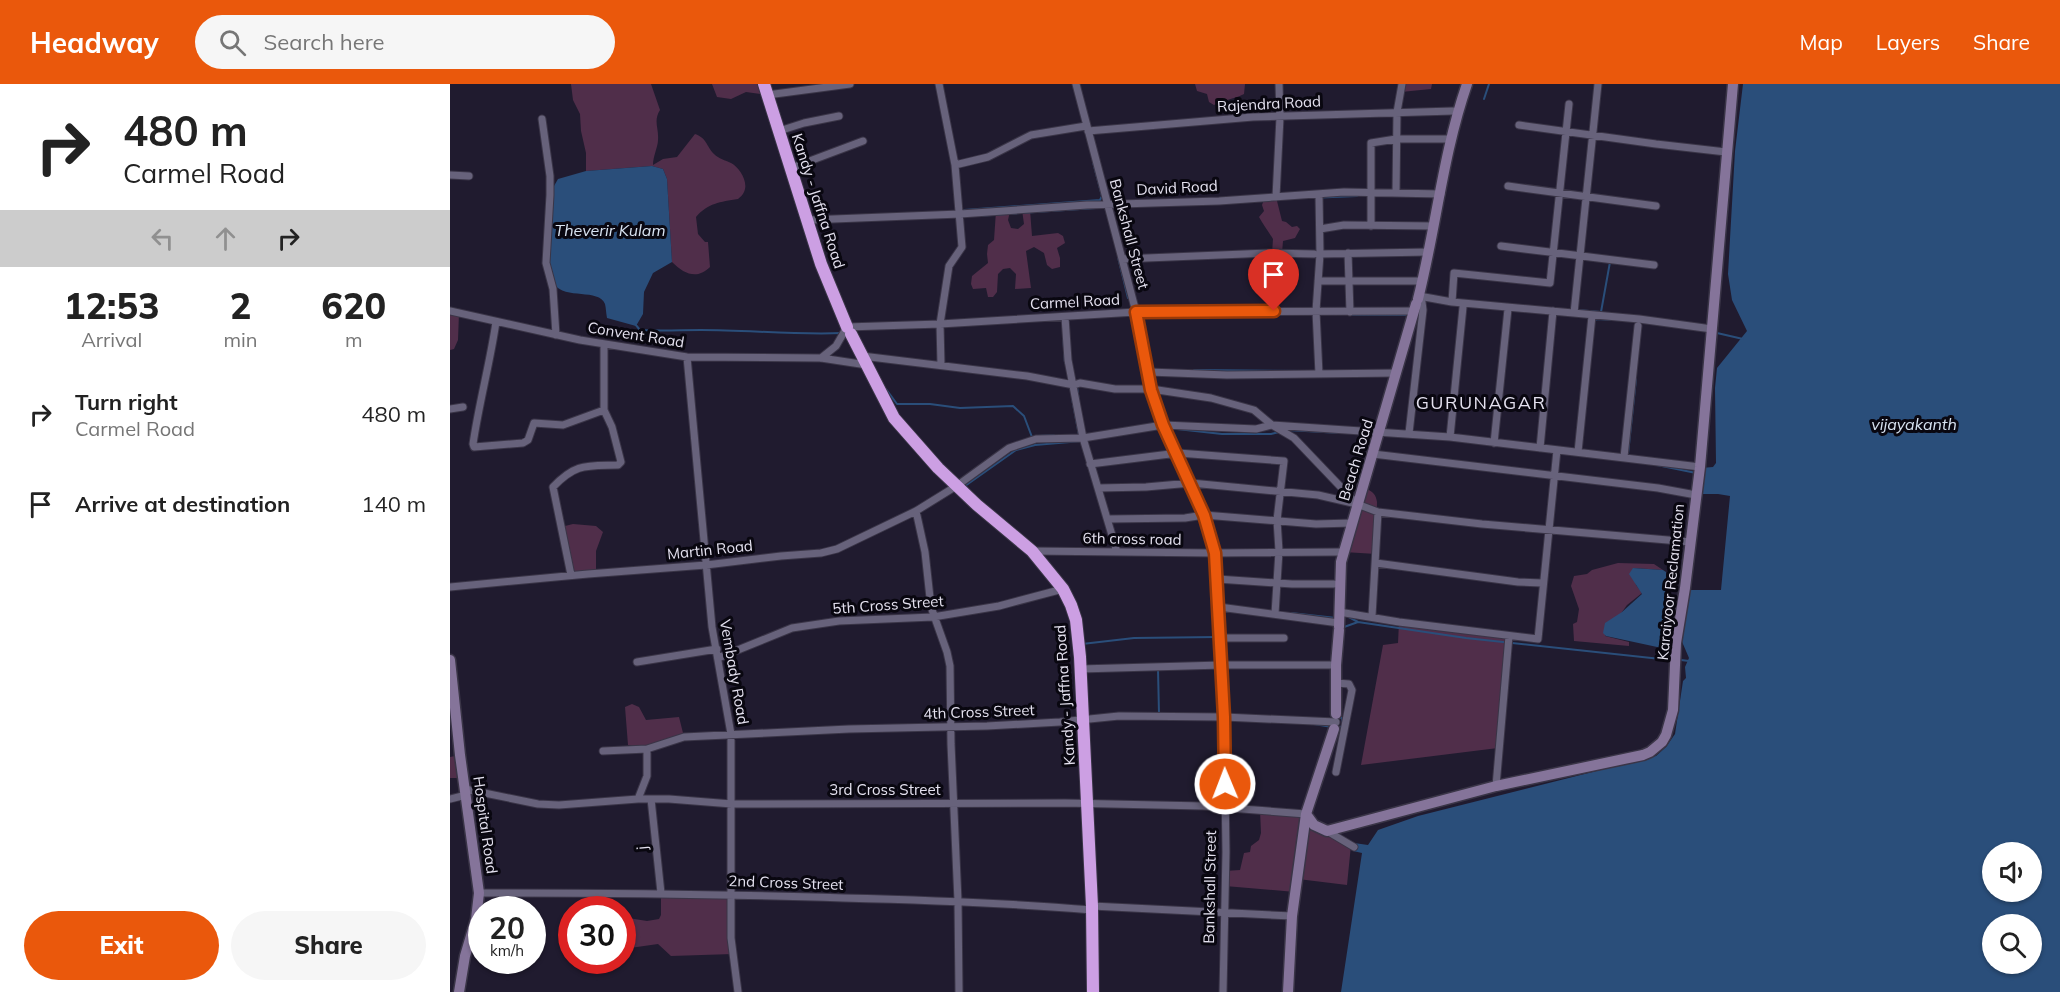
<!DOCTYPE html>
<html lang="en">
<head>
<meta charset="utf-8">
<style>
	:root { --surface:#fff; --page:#f6f6f6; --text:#222; --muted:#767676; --accent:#ea580c }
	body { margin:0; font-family:Mulish,sans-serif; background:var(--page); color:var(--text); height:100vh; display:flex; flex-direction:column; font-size:22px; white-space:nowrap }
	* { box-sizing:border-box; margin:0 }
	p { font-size:20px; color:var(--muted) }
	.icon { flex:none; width:33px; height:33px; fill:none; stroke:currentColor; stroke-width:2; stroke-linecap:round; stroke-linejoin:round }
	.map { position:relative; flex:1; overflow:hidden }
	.panel { display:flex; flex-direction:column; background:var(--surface); width:450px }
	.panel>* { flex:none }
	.guide { background:#fff; color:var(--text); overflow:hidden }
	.tools { position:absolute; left:1532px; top:758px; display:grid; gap:12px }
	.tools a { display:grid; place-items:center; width:60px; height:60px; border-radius:50%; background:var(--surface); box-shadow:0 2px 4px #0004; font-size:30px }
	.speed { position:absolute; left:18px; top:812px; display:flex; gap:12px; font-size:30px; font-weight:700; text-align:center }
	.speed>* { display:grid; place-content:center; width:78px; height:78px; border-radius:50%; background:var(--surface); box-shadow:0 2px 4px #0004; line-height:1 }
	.speed small { font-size:15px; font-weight:400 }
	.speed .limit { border:9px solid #d22; background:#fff; color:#111 }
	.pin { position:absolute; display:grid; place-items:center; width:51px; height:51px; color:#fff; margin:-62px -26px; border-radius:50% 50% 50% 0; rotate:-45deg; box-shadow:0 0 6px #0007 }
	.pin .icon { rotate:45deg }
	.me { position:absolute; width:66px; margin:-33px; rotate:359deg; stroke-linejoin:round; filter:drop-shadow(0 0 4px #0008) }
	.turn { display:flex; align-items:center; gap:21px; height:126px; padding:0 24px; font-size:27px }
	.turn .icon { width:78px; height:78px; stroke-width:2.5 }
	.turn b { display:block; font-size:42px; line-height:51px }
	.lanes { display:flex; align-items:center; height:57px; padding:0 24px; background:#0003; justify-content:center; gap:30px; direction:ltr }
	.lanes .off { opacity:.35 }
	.eta { display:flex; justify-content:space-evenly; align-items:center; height:102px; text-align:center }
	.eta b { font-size:36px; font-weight:800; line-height:42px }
	.cta { display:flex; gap:12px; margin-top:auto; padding:12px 24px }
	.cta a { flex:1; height:69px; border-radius:36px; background:var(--accent); color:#fff; font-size:24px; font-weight:800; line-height:69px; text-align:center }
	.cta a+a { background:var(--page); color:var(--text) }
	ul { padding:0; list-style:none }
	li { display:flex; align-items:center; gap:18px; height:90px; padding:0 24px }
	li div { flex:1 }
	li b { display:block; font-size:22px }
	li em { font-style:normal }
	header { display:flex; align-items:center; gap:36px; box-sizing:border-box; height:84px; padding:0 30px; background:var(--accent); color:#fff }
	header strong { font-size:28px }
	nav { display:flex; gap:33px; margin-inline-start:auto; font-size:21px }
	.search { width:420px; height:54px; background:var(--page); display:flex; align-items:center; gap:15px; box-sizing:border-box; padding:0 21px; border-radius:33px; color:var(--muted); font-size:22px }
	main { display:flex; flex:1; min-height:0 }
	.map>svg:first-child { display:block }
	.green { fill:#502e4a }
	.water { fill:#2a4e7a; fill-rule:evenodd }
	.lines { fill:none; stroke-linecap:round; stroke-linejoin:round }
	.stream { stroke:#2a4e7a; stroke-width:2 }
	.street-casing { stroke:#3a3547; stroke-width:9 }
	.secondary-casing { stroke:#3a3547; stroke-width:13 }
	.highway-casing { stroke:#3a3547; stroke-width:14 }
	.street { stroke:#67627b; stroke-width:7 }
	.secondary { stroke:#85749a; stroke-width:10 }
	.highway { stroke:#cc9fe3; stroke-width:12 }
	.route-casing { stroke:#983908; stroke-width:15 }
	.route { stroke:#ea580c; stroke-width:10 }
	.labels { text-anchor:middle; stroke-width:6; stroke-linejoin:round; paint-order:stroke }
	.street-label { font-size:15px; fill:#e4e1ef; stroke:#090710 }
	.water-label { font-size:16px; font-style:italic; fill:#d8e3f1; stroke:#090710 }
	.quarter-label { font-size:18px; letter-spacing:1.5px; fill:#e4e1ef; stroke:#090710 }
</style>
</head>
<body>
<header>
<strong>Headway</strong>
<div class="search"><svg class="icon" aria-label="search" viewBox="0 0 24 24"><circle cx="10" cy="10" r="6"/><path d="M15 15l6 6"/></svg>Search here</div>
<nav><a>Map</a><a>Layers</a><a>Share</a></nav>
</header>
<main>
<section class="panel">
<div class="guide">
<div class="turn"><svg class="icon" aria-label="right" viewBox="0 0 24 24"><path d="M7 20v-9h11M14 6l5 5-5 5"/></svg><div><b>480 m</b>Carmel Road</div></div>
<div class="lanes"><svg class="icon off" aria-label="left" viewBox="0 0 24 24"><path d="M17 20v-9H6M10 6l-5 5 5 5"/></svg><svg class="icon off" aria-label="ahead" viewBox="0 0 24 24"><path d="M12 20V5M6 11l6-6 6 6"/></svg><svg class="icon" aria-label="right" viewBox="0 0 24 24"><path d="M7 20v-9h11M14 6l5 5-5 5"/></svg></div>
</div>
<div class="eta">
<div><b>12:53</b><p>Arrival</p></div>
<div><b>2</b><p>min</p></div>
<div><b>620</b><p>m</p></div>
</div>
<ul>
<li><svg class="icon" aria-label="right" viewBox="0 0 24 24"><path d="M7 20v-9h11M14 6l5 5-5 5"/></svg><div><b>Turn right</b><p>Carmel Road</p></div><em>480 m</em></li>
<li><svg class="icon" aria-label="arrive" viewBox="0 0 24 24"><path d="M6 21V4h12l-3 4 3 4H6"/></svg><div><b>Arrive at destination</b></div><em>140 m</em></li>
</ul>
<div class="cta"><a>Exit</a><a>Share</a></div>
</section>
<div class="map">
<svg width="1610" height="908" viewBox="0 0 1610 908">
	<rect width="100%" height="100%" fill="#201b2f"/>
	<!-- green -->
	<path class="green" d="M121,0H201L210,26C203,37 209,44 208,56C208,63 203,72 203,81L213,75L227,73L245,50C257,54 256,62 264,70C269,75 275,76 281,79C289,83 299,98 294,108C293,111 290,113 288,115C270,118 258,119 246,133L248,150L255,158H258L260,183C247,196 234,190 222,178L217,95L213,85L202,82L136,87V69L131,47L130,30L123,16Z
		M262,0H314L317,11L296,8L281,15L267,13Z
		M745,0H795L794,10C784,15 774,16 764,21L759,18L757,10L747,7Z
		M952,0H982L981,5L951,8Z
		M815,113H826L832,137L836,138L842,143L847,142L850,145L845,154L833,157L832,169H822L823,155C818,147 813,140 809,133L814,127L812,121Z
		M572,126H580L582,152L608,149L613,152L615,159L607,164L610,174V183L602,185L597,181L594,169L584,163L576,167L581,204L565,205L566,190L560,184L553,185L548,190L547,208L543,213H538L536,204L523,205L521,200L522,192L538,179L537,170L538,161L544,156L546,127H560L558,136L561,144L568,145L574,140Z
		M0,227L9,229L8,256L4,265L0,266Z
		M916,405C923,407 926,411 927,418L926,470L894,468Z
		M123,440L146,442L153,448L146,467V489L121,491L111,443Z
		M1168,479L1204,480L1213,486L1183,484L1186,501L1192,509L1177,521L1155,552L1179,558V562L1124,557L1123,540L1127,538L1129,525L1121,502L1124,492L1137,490L1142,486Z
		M949,538L1059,552L1048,664L911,681L933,561L948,559Z
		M182,620L189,623L196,636L229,633L234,653L197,665L178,661L175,623Z
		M10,671L14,694H0V673Z
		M810,726L856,730L901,761L897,801L848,795L845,808L775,802V787L790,786L794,769L800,768L801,762L809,756L811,749Z
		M211,809L281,811L283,870L221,872L208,860L173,865L172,833L197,837L209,835L211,831Z"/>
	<!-- water -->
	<path class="water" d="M1293,0H1610V908H891L912,769L903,767L904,759L918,761L928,746L968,732L1206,672L1216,663L1225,650L1233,597L1236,594L1235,583L1239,574L1230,553L1240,506H1271L1280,412L1268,410H1247L1251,384L1263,383L1266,379L1265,304L1267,284L1297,247L1282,216L1278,190L1285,67ZM1542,768H1581V807H1542ZM1542,840H1581V879H1542Z
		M202,82L213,85L217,95L222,178L203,189L194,208L193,230L186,242L157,234C156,229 156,224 155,220C149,204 115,216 104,200C93,182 102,124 104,102L108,95L136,87Z
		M1183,484L1213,486L1216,488V516L1211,550L1222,553L1221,566L1156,552L1153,549L1155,539L1172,528L1192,510L1179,490Z"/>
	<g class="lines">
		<!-- stream -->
		<path class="stream" d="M1034,15L1039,0
			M859,114L907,112
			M514,126L650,116L652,112L643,78
			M526,132L646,124
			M668,173L678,214
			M1127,226L1151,228L1160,178
			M899,231H959
			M1144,237L1147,235L1165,236
			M185,240L190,246C211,247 231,246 251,246C298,246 345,251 392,249
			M613,249L615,279
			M1267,249L1293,255
			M744,286L853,287
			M627,303L629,318
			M436,305L447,320H480L510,324L563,322L574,332L585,361L632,357
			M622,314L629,351H627
			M718,344L772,350H821L829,348
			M837,346L891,349
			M588,352L604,351
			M1178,370L1186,295
			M1207,381L1246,389
			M515,402L566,366L585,361
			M832,465H866
			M841,529L886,534
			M897,532L908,538L1016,554L1220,576
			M894,543L908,538
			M632,560L684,554L767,553
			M1231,576L1239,577
			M708,585L709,630
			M887,633L892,634L893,640L891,643H888
			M864,640L882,643"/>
		<!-- street casing -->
		<g class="street-casing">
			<path id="street" d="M489,0L505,81L512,163L499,182L490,240L491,281
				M626,0L686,228L701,305L713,341L754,431L764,469L769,527L774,633L776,768L773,908
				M317,11L400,0
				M92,35L100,92V111L96,179L103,205L106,251
				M1069,41L1206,60L1276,68
				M329,47L354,39L389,32
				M638,47L803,33L1003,27
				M505,81L538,73L581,51L636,42
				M341,84L413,57
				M0,91L19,92
				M1058,102L1206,122
				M946,108L947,28L952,0
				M826,113L830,33L829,0
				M358,136L510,130L637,121L769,117L894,108L991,110
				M921,142V59L946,55H999
				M870,145L894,141L984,142
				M1051,162L1204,181
				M898,169L900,228
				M870,170L978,168
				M672,175L819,169L864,170
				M868,197H972
				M969,212L1002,218L1189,235L1262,245
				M1002,218L1004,189L1100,199L1119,20
				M0,227L130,256L237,273L371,274L417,281
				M1124,229L1148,0
				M615,233L618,276L633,354L667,468
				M46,238C40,279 29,319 23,360L24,363L73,359L78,356L84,339L113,341L154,326
				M412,272L577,292L624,301L630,299L665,305H701L761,314L804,326L822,341L844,354L907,420
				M237,273L262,543L281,650V854L288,908
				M371,274L386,262L397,243L490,240L686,228L964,227
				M699,288L777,291L947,289
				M869,290L866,227L870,170L869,111
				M0,325L13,323
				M959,349L973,226L972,218L969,212
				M1000,353L1013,223
				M1044,359L1058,225
				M1090,364L1103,227
				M1128,368L1142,232
				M923,370L1208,404L1246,411
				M1174,373L1188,242
				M640,380L728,369L834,377L827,436L829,467L825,530
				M648,404L696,403L741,399L868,411L907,420L928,428
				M466,427L475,468L481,523L497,568L500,582L501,660L508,817L509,908
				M658,435L735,434L754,431L866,440L902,439
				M582,467L764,469L889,468
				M926,479L1068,498L1092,499
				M121,491L103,403C126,379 136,382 168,381L171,378L162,343L154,326V260
				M767,495L842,500H884
				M0,503L138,490L256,481L331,472L371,469L387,465L466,427L508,401L559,364L586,355L633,354L713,341L806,345L822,341L1000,353L1250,383
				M769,523L889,539
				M889,528L949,538L1088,555L1107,366
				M922,532L928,428L1032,440L1241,458
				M770,554H834
				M268,574L342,544L389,537L483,533L549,522L613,505
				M187,578L267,565
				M630,585L772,581H886
				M886,599L899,600L902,606L886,688
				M153,667L197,665
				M1046,702L1059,552
				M15,705L88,720L109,721L188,715H219L282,720L615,719L753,722L856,730
				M0,715L16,711
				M188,715L197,692V665L234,653L399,645L537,642L610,638L669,632L774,633L886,638
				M201,715L211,809
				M877,747L904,763
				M29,809C151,809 271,810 393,814C476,816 559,819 642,826
				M642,822L842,832"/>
		</g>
		<!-- secondary casing -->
		<g class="secondary-casing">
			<path id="secondary" d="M968,215C986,144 993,69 1017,0
				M889,543L891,478L966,220
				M0,576L10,671L29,809L26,835L15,872L9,908
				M886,630V581L889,546
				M856,730L864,741L877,747L1046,702L1193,671L1200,668L1212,658L1216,651L1223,626L1226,559L1235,504L1250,383L1283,0
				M838,908L842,832L856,730L884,645"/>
		</g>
		<!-- highway casing -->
		<g class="highway-casing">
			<path id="highway" d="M314,0L371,180L397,243
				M401,250L444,334L488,384L527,421L582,467L613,505L621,521L626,536L630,573L642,822L643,908"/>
		</g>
		<!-- street -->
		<use href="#street" class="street"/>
		<!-- secondary -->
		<use href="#secondary" class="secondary"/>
		<!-- highway -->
		<use href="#highway" class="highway"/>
	</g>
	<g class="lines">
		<!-- route casing -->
		<g class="route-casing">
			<path id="route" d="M775,700L774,633L765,469L754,431L713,341L701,306L686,228L824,227"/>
		</g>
		<!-- route -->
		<use href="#route" class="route"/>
	</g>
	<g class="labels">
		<!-- street labels -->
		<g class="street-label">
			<text transform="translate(819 20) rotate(-3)" y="5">Rajendra Road</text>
			<text transform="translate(727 104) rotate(-3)" y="5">David Road</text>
			<text transform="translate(368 117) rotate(72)" y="5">Kandy - Jaffna Road</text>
			<text transform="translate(679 150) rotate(75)" y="5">Bankshall Street</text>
			<text transform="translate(625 218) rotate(-3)" y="5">Carmel Road</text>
			<text transform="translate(186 251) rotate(9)" y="5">Convent Road</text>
			<text transform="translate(906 376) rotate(-73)" y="5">Beach Road</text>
			<text transform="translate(682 455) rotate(1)" y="5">6th cross road</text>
			<text transform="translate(260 466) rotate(-6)" y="5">Martin Road</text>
			<text transform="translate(1221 498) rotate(-84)" y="5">Karaiyoor Reclamation</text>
			<text transform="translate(438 521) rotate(-4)" y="5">5th Cross Street</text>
			<text transform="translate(284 588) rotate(80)" y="5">Vembady Road</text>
			<text transform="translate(615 611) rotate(-94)" y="5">Kandy - Jaffna Road</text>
			<text transform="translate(529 628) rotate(-2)" y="5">4th Cross Street</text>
			<text x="435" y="711">3rd Cross Street</text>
			<text transform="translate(35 741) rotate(82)" y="5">Hospital Road</text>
			<text transform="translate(192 764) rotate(-96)" y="5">j</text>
			<text transform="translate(336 799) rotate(2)" y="5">2nd Cross Street</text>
			<text transform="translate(760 803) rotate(-89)" y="5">Bankshall Street</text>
		</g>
		<!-- water labels -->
		<g class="water-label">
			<text x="160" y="152">Theverir Kulam</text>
			<text x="1464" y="346">vijayakanth</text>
		</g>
		<!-- quarter labels -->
		<g class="quarter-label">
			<text x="1031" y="325">GURUNAGAR</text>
		</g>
	</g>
</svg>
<div class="tools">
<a><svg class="icon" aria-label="sound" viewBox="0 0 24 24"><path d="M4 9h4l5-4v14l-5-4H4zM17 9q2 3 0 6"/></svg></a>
<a><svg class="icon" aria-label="search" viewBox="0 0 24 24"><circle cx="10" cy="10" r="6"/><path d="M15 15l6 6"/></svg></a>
</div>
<div class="speed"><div>20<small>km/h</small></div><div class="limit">30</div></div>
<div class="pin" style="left:824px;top:227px;background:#d93025"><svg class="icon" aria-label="arrive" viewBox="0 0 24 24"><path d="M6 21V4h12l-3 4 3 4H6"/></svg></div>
<svg class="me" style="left:775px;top:700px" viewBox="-20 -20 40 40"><circle r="17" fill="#ea580c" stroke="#fff" stroke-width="3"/><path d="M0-11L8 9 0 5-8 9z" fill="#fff"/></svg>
</div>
</main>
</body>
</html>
